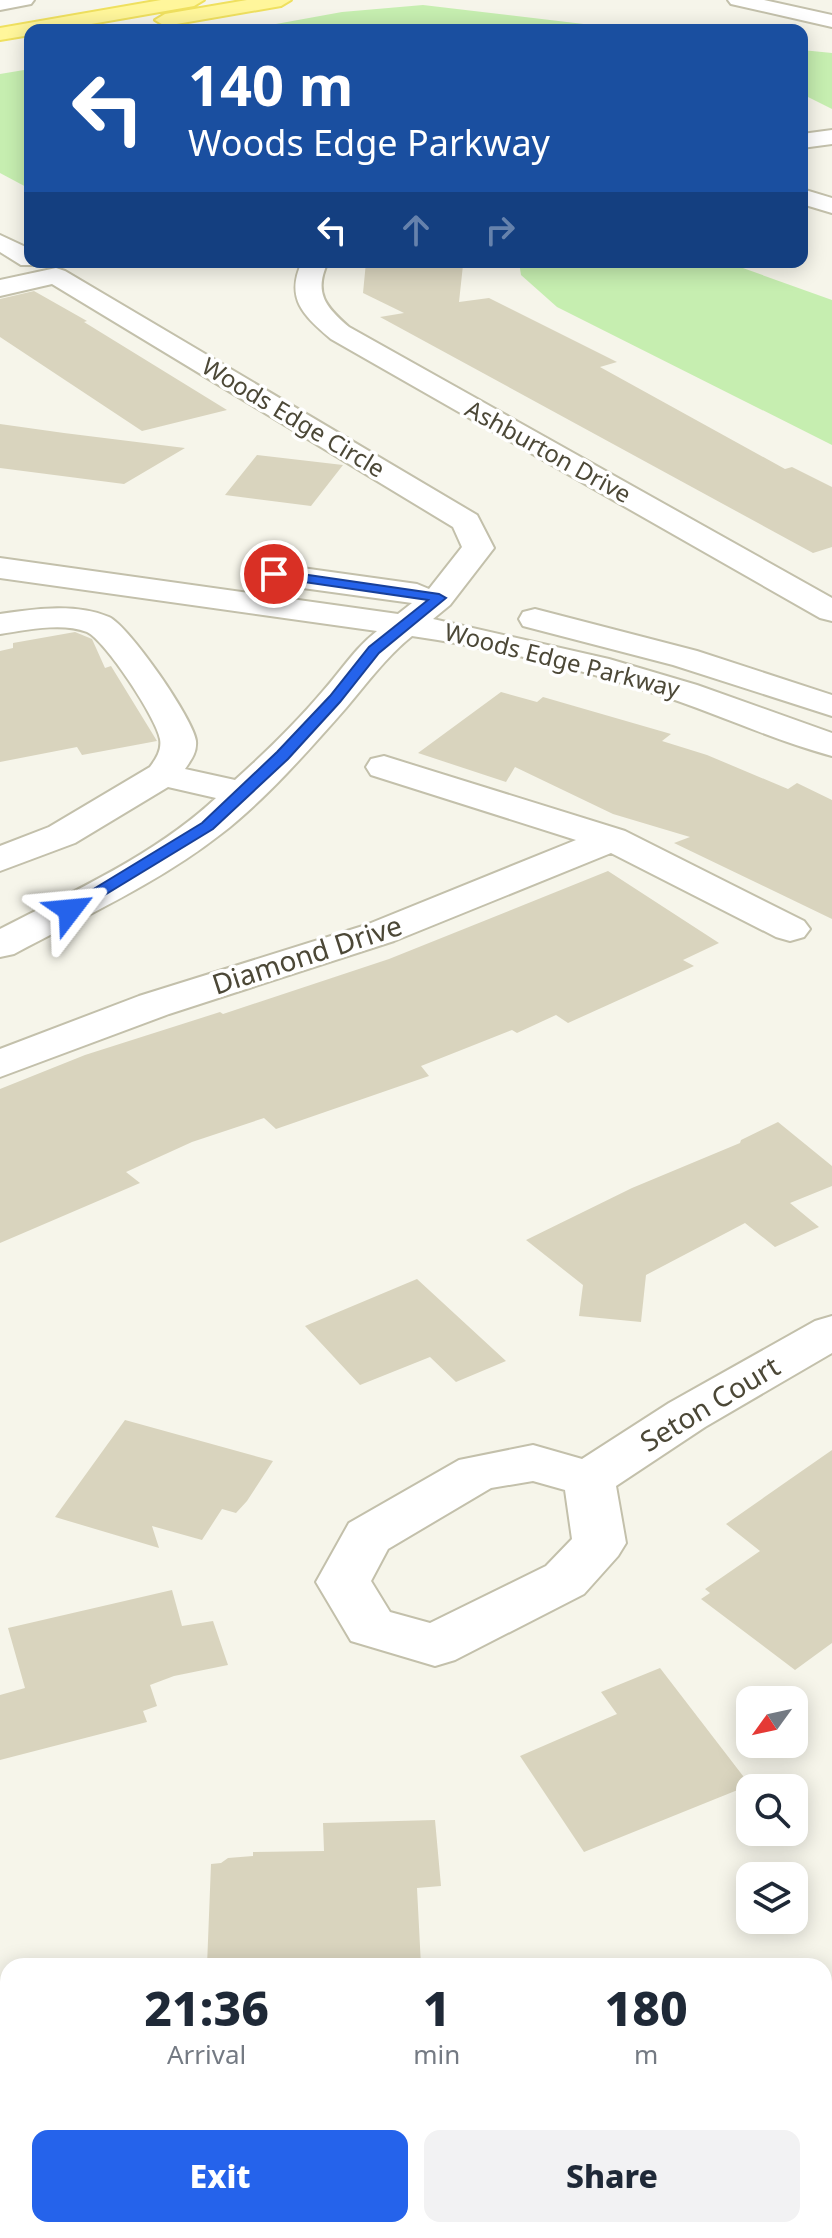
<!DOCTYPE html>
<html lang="en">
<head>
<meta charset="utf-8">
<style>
	:root { --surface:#fff; --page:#f2f2f3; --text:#1f2937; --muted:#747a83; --accent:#2563eb }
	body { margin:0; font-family:"Noto Sans",sans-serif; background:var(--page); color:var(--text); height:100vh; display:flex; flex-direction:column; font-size:30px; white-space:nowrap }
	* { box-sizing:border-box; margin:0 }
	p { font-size:26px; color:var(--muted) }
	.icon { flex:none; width:44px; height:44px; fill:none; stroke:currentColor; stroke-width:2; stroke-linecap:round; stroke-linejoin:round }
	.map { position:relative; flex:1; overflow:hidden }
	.side { position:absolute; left:0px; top:1958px; width:832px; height:280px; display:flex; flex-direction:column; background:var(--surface); border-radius:24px 24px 0 0; box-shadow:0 4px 20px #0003 }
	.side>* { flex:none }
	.banner { position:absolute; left:24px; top:24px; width:784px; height:244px; border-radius:16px; box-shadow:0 4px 20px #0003; background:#1a4fa0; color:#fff; overflow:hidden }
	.needle { width:52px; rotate:237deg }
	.fabs { position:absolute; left:736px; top:1686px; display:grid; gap:16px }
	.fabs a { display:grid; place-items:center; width:72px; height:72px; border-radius:16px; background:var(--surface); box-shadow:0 4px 20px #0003; font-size:40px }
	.pin { position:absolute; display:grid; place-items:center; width:68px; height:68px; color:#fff; margin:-34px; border:4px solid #fff; border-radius:50%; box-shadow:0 2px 8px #0007 }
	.me { position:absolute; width:88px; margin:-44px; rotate:61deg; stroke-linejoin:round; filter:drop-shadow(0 0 6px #0008) }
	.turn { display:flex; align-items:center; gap:28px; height:168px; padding:0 32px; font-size:36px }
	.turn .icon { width:104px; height:104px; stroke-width:2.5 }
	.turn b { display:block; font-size:56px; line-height:68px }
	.lanes { display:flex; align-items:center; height:76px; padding:0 32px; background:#0003; justify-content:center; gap:40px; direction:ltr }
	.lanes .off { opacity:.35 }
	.eta { display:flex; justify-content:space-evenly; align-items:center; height:136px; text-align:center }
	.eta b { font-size:48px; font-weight:800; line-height:56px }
	.button { display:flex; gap:16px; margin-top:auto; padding:16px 32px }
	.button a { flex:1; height:92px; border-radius:16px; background:var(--accent); color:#fff; font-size:32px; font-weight:800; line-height:92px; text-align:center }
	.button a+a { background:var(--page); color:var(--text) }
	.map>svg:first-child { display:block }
	.green { fill:#c6eeb0 }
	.building { fill:#d9d4be }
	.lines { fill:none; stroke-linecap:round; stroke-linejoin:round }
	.minor-casing { stroke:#c3c0ab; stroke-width:4 }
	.major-casing { stroke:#efe05f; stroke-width:4 }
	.minor { fill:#fff; fill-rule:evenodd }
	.major { fill:#fff69b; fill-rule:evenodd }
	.route { fill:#2563eb; stroke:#184099; stroke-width:2 }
	.labels { text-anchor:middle; stroke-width:7; stroke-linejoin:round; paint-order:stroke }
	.far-street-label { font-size:24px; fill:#4c4837; stroke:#fff }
	.street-label { font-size:28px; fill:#4c4837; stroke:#fff }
</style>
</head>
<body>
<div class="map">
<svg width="832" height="2238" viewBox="0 0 832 2238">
	<rect width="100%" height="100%" fill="#f6f5ea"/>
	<!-- green -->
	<path class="green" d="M423,5L634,30H243L342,12Z
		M802,50L832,53V109L802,94Z
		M30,69V189L0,173V74Z
		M519,262H726L832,300V445L557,307L521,275Z"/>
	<!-- building -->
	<path class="building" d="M366,262L463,265L459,302L489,298L617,362L600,367L785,469L792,467L832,487V547L813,553L380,317L404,313L363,293Z
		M34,291L87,321L84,322L227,410L142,431L0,337V299Z
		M0,424L64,433L185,448L124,484L0,468Z
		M257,455L343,465L311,506L225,495Z
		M75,632L92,639L105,668L111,666L157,741L82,755L77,747L0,762V651L13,648V643Z
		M501,692L537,702L543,697L671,734L662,741L707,755L788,789L797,783L832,800V919L674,843L690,837L613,814L515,767L506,782L418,753Z
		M608,871L719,943L683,960L694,966L568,1023L556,1015L517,1033L512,1030L421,1066L429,1076L276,1129L264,1118L192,1142L126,1172L140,1183L0,1243V1089L85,1055L220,1012L223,1014L389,959Z
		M778,1122L832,1166V1186L790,1203L819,1227L775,1247L745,1223L646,1275L641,1322L579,1316L583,1285L526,1240L632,1188L740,1143L741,1140Z
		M417,1279L506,1361L456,1382L430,1357L360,1385L305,1326Z
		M125,1420L273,1461L247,1501L236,1513L222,1509L202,1540L152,1526L159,1548L55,1517Z
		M832,1450V1643L795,1670L701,1599L710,1593L705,1589L760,1551L726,1524Z
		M172,1590L182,1626L213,1621L228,1665L174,1676L150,1685L157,1706L143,1711L147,1722L0,1760V1695L25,1688L8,1628Z
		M660,1668L750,1785L584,1852L520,1756L617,1714L601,1692Z
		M435,1820L441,1886L417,1888L421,1966H207L211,1864L221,1863L228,1858L253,1856V1852L324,1851L323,1823Z"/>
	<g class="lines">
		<!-- minor casing -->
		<g class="minor-casing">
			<path id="minor" d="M0,0H34L31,4L0,10Z
				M728,0H764L832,15V27L731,4Z
				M832,130V144L802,148V134Z
				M802,189L832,198V213L802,204Z
				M0,235L30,249V262H41L39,265H21L0,252Z
				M302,262H328C313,293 326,307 349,327L832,598V621L820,618L331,339C303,315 285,298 302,262Z
				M56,268L65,271L477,515L494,548L450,605L433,619L609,659L697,685L832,733V756C779,742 727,718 675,700C591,671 500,649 412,636C386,657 368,682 346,708C310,749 264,801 221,834C160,882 83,917 14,954L0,957V929C74,891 155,855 216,798L168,787L75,843L0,871V846L49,827L150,767C156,759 162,750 160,739C157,719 105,640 87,632C62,622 26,630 0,634V614C36,609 75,603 109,617C129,626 194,720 196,741C197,753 191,760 185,769L235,780C266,752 296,723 323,691C341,671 355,648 377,631L0,578V558L398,614L412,603L259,582L248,579L243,572L248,565L259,562L417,584L429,589L462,547L453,527L52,284L0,296V280Z
				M535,609L697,651L832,695V716L673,665L523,626L519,619L523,612Z
				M384,756L625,831L804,921L810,929L804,937L790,941L776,937L611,853L394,941L169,1014L0,1077V1049L139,996L366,925L576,840L371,775L366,767L371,759Z
				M832,1316V1353L705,1427L616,1486L626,1543L618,1556L584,1594L455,1660L435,1666L351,1641L316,1582L349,1523L459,1460L533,1445L582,1459L669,1403L815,1321ZM533,1481L565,1490L572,1539L546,1566L430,1623L390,1612L371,1581L388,1549L491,1488Z"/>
		</g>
		<!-- major casing -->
		<g class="major-casing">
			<path id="major" d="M161,0H204L194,6L57,30H30V35L0,40V28Z
				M247,0H291L281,6L165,26L155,20L165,14Z"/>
		</g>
		<!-- minor -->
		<use href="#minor" class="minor"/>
		<!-- major -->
		<use href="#major" class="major"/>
	</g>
	<!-- route -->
	<path class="route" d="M274,570L439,594L446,598L379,653L340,702L288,759L213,829L75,913H64V907L202,823L277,752L330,696L369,647L428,600L269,577V571Z"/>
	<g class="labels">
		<!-- far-street labels -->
		<g class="far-street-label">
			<text transform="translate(293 418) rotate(31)" y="8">Woods Edge Circle</text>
			<text transform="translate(548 452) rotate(29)" y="8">Ashburton Drive</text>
			<text transform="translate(562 661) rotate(14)" y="8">Woods Edge Parkway</text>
		</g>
		<!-- street labels -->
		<g class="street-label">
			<text transform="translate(307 955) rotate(-18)" y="10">Diamond Drive</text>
			<text transform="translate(710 1404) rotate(-31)" y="10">Seton Court</text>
		</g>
	</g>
</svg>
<div class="fabs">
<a><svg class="needle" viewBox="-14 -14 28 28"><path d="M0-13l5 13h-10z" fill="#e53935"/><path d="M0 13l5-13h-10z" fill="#747a83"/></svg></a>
<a><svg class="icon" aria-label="search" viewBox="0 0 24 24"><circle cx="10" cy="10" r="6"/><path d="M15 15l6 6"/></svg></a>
<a><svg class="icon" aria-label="layers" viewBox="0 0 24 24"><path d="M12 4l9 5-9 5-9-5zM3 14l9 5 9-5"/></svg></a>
</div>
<div class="pin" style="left:274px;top:574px;background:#d93025"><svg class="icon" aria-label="arrive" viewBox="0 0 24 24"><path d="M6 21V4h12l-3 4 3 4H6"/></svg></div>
<svg class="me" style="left:70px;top:910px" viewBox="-20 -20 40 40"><path d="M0-17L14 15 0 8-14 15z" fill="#2563eb" stroke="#fff" stroke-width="4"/></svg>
<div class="banner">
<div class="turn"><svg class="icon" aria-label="left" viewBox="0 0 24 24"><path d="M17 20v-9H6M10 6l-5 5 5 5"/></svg><div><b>140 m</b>Woods Edge Parkway</div></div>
<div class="lanes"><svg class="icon" aria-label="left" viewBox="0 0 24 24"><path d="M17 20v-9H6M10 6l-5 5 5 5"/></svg><svg class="icon off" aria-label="ahead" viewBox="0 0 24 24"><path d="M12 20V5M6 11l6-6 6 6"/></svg><svg class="icon off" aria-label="right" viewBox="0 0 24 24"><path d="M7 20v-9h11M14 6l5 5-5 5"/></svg></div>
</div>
<section class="side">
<div class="eta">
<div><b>21:36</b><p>Arrival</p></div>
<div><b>1</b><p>min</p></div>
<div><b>180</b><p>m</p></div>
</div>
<div class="button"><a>Exit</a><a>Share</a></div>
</section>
</div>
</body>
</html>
